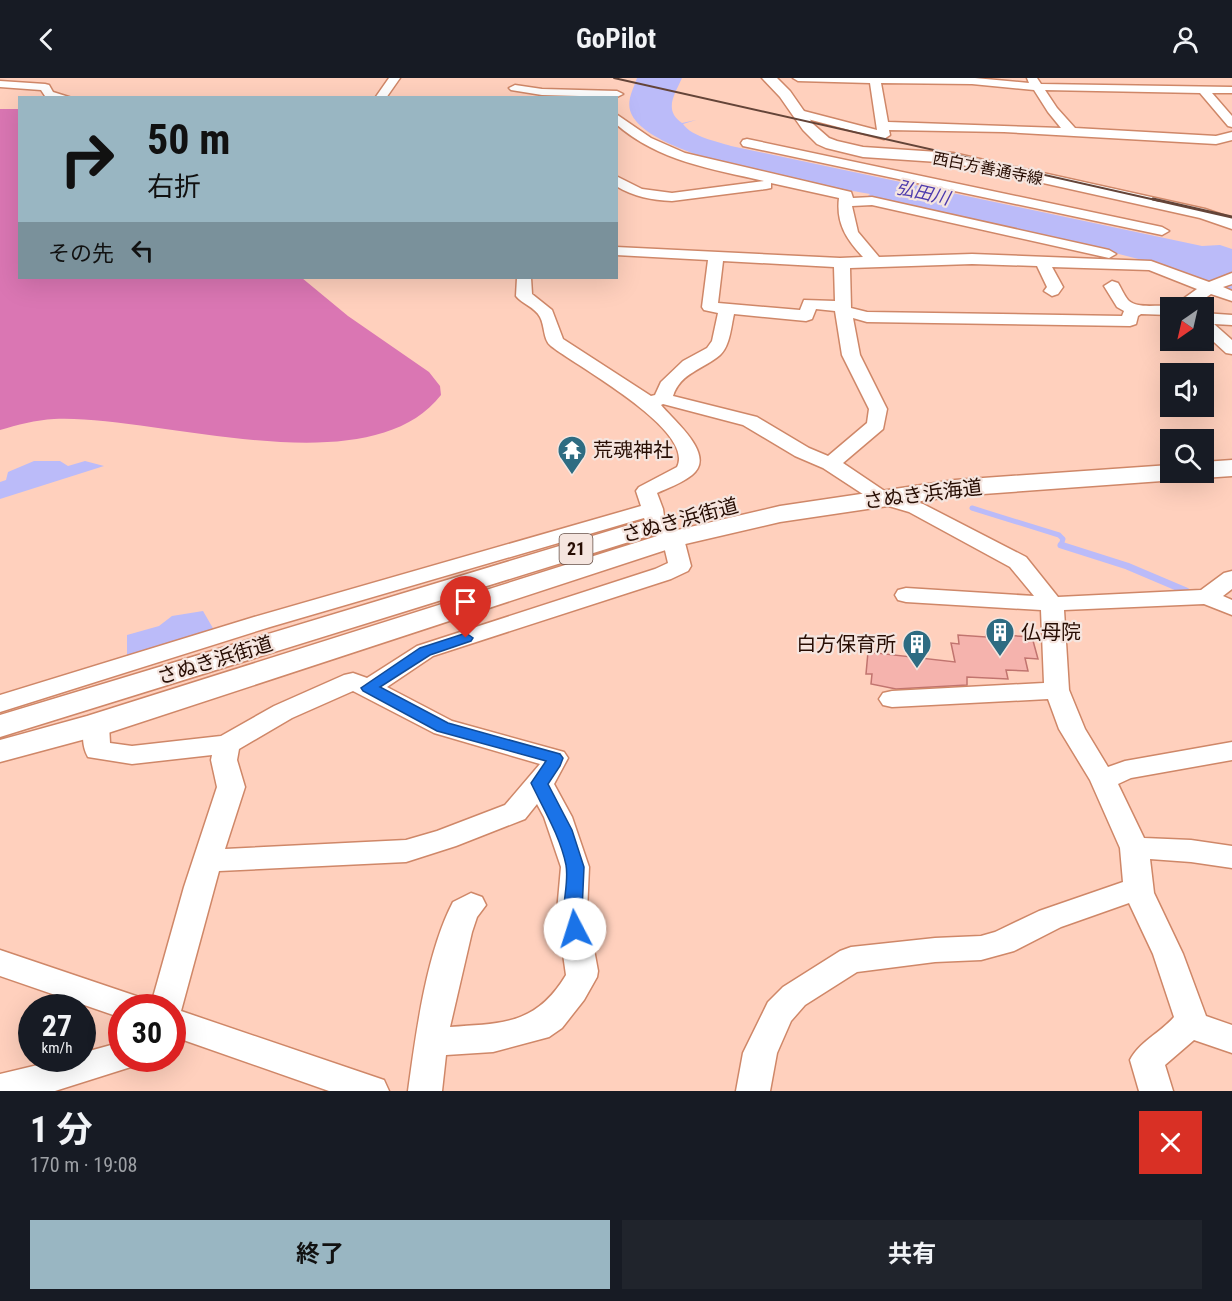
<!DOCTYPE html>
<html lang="ja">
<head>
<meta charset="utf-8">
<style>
	:root { --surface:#171b24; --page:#20242c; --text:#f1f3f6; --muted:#9ea1a6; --accent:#99b6c2 }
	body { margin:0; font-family:"Roboto Condensed","Noto Sans JP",sans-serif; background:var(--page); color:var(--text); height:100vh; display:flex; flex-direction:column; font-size:22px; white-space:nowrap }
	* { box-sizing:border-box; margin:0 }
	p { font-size:20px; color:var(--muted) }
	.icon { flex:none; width:33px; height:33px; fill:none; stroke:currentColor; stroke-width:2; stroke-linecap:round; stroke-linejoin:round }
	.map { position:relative; height:1013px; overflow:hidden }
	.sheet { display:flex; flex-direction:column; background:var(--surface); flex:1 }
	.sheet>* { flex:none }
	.guide { position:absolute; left:18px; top:18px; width:600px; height:183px; border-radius:0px; box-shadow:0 6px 24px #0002; background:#99b6c2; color:#111; overflow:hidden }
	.needle { width:39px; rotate:214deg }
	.controls { position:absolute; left:1160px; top:219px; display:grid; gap:12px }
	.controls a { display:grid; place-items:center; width:54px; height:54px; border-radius:0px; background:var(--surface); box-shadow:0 6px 24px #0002; font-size:30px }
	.speed { position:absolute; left:18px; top:916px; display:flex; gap:12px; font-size:30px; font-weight:700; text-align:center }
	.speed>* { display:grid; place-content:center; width:78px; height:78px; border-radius:50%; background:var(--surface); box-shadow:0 6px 24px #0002; line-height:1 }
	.speed small { font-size:15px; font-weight:400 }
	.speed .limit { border:9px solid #d22; background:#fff; color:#111 }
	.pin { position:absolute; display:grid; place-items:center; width:51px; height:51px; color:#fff; margin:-62px -26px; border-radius:50% 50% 50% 0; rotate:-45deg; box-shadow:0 0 6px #0007 }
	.pin .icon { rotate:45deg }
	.me { position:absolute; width:66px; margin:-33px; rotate:355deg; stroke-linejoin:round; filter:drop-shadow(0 0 4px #0008) }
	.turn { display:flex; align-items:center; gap:21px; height:126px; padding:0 30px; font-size:27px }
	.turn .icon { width:78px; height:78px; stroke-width:2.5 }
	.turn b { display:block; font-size:42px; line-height:51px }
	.then { display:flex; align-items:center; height:57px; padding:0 30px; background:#0003; gap:12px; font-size:22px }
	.round { display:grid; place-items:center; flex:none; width:63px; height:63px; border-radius:0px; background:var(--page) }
	.overview { display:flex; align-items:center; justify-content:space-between; height:102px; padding:0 30px }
	h1 { font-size:36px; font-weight:700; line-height:45px }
	.primary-button { display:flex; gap:12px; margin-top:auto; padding:12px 30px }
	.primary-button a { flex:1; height:69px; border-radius:0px; background:var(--accent); color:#111; font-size:24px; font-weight:700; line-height:69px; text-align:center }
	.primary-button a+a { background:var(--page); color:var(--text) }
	header { display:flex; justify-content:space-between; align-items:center; height:78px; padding:0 30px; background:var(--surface); font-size:27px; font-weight:700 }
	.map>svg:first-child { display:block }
	.forest { fill:#da76b3 }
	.water { fill:#bbbbf9 }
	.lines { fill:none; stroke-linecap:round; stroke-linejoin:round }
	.stream-far1 { stroke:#bbbbf9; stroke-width:5 }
	.stream { stroke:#bbbbf9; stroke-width:7 }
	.building { fill:#f5b3ad; stroke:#c1746f; stroke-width:1.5 }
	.minor-casing { stroke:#cf8768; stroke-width:3 }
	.major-casing { stroke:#cf8768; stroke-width:3 }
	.minor { fill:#fff; fill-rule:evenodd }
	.major { fill:#fff; fill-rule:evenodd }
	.rail-far1 { stroke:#644438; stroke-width:2 }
	.rail { stroke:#644438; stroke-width:3 }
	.route { fill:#1a73e8; stroke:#114b97; stroke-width:1.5 }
	.labels { text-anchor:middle; stroke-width:4.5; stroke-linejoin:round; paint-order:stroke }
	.far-street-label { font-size:16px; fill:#270d03; stroke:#f5e5df }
	.far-water-label { font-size:18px; font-style:italic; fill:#4d3bad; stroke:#f5e5df }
	.shield { fill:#f5e5df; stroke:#654e45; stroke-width:1.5 }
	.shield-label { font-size:18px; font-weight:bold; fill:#270d03 }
	.poi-label { font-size:20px; fill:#270d03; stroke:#f5e5df; text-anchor:start }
	.street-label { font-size:20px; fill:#270d03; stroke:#f5e5df }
</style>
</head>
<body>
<header><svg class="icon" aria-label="back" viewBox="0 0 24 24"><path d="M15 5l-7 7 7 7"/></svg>GoPilot<svg class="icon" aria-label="person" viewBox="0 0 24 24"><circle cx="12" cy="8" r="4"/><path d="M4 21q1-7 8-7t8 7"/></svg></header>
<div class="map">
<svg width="1232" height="1013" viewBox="0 0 1232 1013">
	<rect width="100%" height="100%" fill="#ffd0bd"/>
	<!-- forest -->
	<path class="forest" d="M0,31H19L20,200H302L348,238L429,294L440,308L441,317C368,411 155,336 54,341C36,342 17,347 0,352Z"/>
	<!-- water -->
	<path class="water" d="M637,0H682C675,16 663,32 682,45L696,42L683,46C692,59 716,63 731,68L1202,168L1220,167L1232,171V213L1146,183L1084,167L866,120L870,116C822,107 650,81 631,35C626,23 633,12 637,0Z
		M34,383H60L68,388L85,383L104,388L0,421V404L6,402L8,394Z
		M203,533L214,552L127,578V557L159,548L172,538Z"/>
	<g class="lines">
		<!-- stream-far1 -->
		<path class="stream-far1" d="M972,430L1059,457L1063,461L1061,467L1066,469"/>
		<!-- stream -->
		<path class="stream" d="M1061,467L1127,488L1186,513"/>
	</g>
	<!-- building -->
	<path class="building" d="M986,556L1032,559L1038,581L1025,580L1028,593L1006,592L1008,601L967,599V607L896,611L871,606L872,596H866L868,574L955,584L951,565L959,566L958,557L986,559Z"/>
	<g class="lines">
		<!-- minor casing -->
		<g class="minor-casing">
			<path id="minor" d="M389,0H400L386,20H375Z
				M793,0H975L1029,5L1027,0H1037L1041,6L1232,9V15H1212L1232,38V49L1228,48L1200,15L1045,12L1057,30L1075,50L1216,58L1232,54V62L1216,66L1004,54L889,52L890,57L884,61L796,38L794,36L800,32L877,52L870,5L798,3ZM881,5L972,6L1034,12L1048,34L1061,50L888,44Z
				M0,3L45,6L49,7L53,14L72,20L45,18L41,12L0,9Z
				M515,7L542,11L617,13L623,16L617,19L542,17L511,12L509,10Z
				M616,36L651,60L685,75L851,114L853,120L872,119L1109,172L1116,176L1109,180L872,127L852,128L858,154L879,179L972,176L1151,183L1209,204L1232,195V206L1223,209L1232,213V223L1211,216L1197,226V230H1181L1183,221L1197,211L1149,192L1052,189L1063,209L1058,216L1052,218L1044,213L1047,209L1037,188L972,186L850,190L851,230L867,234L1122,238L1124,233L1117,229L1104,208L1112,203L1118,205C1121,210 1124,217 1128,222C1139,233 1163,224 1176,230H1170V237L1141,236L1138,238L1136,246L1130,248L867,244L853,240L860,277L887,331L883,351L843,385L889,416L923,426L1026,479L1058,519L1201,512L1224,495L1232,493V511L1223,518L1232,522V537L1204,526L1064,532L1069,612L1085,651L1108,689L1125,683L1232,664V682L1131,700L1118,706L1144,760L1191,762L1232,768V790L1191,784L1150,781L1154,815L1183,876L1206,938L1232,947V975L1194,962L1165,987L1173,1013H1139L1130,982C1139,964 1160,955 1174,939L1153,876L1129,825L1061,849L1014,873L981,882L935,884L857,894L805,927L791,943L777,975L770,1013H736L743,975L768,924L783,909L840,873L851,869L935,860L981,858L995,854L1039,833L1123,804L1120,770L1090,702L1059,651L1048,621L892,629L883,627L879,621L883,615L892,613L1044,605L1041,532L906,524L898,522L895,517L898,512L906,510L1034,518L1010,489L909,434L875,424L823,390L795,378L743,347L663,326L661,327C674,343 717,377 692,397C682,405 668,410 657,415L663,431L665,445L684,461L691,488L688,493L671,501L433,578L387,609L452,643L564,674L568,680L554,706L572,739L589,789L587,834L598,893L597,899L584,922L562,950L549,959L493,974L446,977L442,1013H408C416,955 426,876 453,824L471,815L482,819L486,827L477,839L472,854L450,949C503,945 536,947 566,897L557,834L561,789L544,739L537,726L525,741L456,768L406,784L219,793L181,933L384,1002L389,1013H329L172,958V930H150L184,809L217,709L211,682L212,677L132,686L88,679C82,669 81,651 87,641L96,638L105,641L109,647L110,665L132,668L221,658L274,628L344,597L353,595L367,600L417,568L655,491L668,485L663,464L648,451L644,440L270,549L0,634V617L254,539L641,428L636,413L639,409L677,389C696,352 576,288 551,268C543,262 545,248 540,239C535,229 522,226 516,218L517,200H531L532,216L552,232L563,261L651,318L655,317L661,304L683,283L707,270L712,263L718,235L704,232L702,229L708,182L616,177V169L840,180L863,179C846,161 836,145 839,120L771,105V110L766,111L672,123C652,122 634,119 616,108V98L642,111L672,115L764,103C712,91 658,83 616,46ZM723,183L834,189L835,223L804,222L800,232L718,225ZM816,231L835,233L842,277L869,331L867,345L828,378L809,370L757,339L673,318C680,295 704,291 720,277C730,268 731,249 734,236L806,243L812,241ZM353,613L434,655L540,686L505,727L437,753L406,762L225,771L245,709L237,682L239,671L292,640Z
				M747,61L1162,149L1169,153L1162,157L743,68L741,65L743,62Z
				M1203,235L1232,237V247L1214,246L1232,262V276L1226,275L1203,254Z
				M0,872L142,920L147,930H122V940L0,898Z
				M122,964V981H137L134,988L55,1013H0V996L63,981H82V975Z"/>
		</g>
		<!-- major casing -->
		<g class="major-casing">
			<path id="major" d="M762,0H777L790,13L813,46L829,60L837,63L863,69L953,75L1205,131L1232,140V151L1200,140L953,85L863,79L826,70L817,66L803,52L780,19Z
				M1232,382V398L1203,400L1192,394H1203V384Z
				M1170,387V394H1188L1185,399L1176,402L955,418L780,444L681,467L108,655L0,684V662L87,638L673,453L780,428L955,402Z
				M652,440L661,442L665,448L661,454L0,659V637Z"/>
		</g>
		<!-- minor -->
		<use href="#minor" class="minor"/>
		<!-- major -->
		<use href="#major" class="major"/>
		<!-- rail-far1 -->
		<path class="rail-far1" d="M614,0L1160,123"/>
		<!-- rail -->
		<path class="rail" d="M1153,121L1232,139"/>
	</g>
	<!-- route -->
	<path class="route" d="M466,555L473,560L471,563L430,577L380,609L448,645L560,676L563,680L560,688L548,706L572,752L584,789L582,834L585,851L582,856L575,858L569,856C557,834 570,810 566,787C560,758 544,732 531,705L546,683L437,653L363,613L361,610L420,570Z"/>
	<!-- icons -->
	<defs>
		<g id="temple-pin" transform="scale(1.5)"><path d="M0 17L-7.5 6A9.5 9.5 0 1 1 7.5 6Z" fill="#2e6c82" stroke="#f5e5df"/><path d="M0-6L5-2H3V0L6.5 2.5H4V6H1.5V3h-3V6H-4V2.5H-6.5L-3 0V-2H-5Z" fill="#fff"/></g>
		<g id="building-pin" transform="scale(1.5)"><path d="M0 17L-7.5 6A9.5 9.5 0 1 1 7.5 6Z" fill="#2e6c82" stroke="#f5e5df"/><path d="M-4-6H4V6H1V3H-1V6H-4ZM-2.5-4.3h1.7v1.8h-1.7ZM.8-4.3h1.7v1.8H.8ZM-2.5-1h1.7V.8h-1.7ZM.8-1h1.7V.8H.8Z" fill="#fff"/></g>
	</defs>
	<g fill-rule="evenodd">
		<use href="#temple-pin" x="572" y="372"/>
		<use href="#building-pin" x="1000" y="554"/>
		<use href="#building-pin" x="917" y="566"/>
	</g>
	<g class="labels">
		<!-- far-street labels -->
		<g class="far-street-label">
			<text transform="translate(988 90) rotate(11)" y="6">西白方善通寺線</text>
		</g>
		<!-- far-water labels -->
		<g class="far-water-label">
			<text transform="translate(923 115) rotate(13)" y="6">弘田川</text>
		</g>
		<!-- shield labels -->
		<rect class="shield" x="559.5" y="456" width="33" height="30" rx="4.5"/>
		<g class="shield-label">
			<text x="576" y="477">21</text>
		</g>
		<!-- poi labels -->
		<g class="poi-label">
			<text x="593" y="379">荒魂神社</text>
			<text x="1021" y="561">仏母院</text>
			<text x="896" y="573" text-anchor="end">白方保育所</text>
		</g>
		<!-- street labels -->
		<g class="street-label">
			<text transform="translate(923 416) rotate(-7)" y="7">さぬき浜海道</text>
			<text transform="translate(680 442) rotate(-15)" y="7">さぬき浜街道</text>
			<text transform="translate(215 582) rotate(-17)" y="7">さぬき浜街道</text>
		</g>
	</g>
</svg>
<div class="controls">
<a><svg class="needle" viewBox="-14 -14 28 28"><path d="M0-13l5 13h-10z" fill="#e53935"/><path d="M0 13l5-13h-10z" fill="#9ea1a6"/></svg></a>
<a><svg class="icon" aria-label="sound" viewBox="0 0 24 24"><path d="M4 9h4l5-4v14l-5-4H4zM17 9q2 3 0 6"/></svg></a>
<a><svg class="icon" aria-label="search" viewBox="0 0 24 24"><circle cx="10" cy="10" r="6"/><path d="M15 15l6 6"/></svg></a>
</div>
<div class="speed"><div>27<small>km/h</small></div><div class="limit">30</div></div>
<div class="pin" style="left:466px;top:560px;background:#d93025"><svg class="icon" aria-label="arrive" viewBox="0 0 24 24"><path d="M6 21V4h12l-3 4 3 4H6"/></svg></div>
<svg class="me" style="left:575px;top:851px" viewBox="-20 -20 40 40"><circle r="19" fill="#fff"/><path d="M0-13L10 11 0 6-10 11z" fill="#1a73e8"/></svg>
<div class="guide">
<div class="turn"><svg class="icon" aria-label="right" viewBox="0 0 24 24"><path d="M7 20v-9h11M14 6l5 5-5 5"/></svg><div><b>50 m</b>右折</div></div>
<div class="then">その先<svg class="icon" aria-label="left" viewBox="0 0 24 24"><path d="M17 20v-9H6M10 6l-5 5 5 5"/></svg></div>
</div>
</div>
<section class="sheet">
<div class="overview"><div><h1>1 分</h1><p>170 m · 19:08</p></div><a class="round" style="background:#d93025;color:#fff"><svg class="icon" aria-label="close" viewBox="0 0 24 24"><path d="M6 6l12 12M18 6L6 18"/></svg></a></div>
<div class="primary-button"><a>終了</a><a>共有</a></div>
</section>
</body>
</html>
